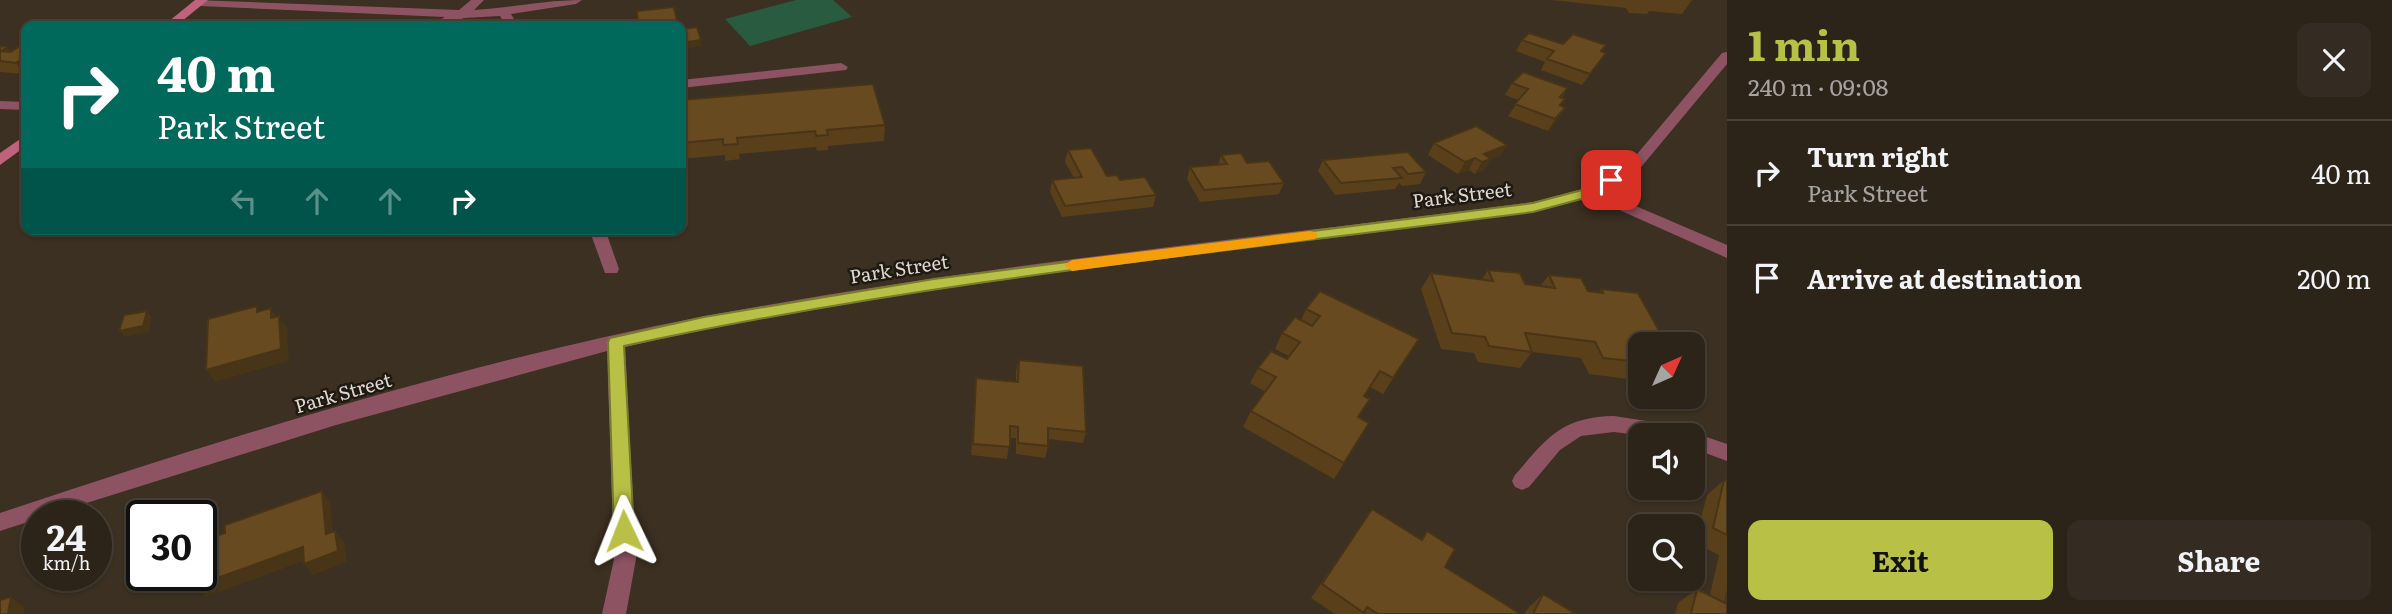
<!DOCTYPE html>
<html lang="en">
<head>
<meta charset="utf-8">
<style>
	:root { --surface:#2c2419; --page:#342c22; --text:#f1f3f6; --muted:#a6a4a2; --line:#484138; --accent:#b9c046 }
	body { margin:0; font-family:Literata,serif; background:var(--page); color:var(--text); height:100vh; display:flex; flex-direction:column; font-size:26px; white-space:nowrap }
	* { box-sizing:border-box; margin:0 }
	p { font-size:23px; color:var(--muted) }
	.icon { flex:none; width:38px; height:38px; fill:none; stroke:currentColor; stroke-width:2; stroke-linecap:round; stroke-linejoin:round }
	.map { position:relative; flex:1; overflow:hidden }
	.sheet { display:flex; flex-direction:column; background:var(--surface); width:665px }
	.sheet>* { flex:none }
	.hud { position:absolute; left:21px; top:21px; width:665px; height:214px; border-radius:14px; box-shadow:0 2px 5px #0004,0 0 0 2px var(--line); background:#00695c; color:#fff; overflow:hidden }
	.needle { width:46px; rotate:45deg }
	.fabs { position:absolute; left:1628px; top:332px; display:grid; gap:14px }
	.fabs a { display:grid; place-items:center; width:77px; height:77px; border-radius:14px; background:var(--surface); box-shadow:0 2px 5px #0004,0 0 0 2px var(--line); font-size:35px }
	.speed { position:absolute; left:21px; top:500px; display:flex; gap:14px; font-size:35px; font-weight:700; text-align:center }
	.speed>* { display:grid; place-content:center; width:91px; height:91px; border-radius:50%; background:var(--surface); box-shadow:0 2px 5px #0004,0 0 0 2px var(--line); line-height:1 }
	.speed small { font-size:18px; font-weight:400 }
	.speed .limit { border:4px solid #111; border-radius:10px; background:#fff; color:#111 }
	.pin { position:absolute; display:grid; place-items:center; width:60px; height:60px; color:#fff; margin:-30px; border-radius:14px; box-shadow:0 4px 10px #0006 }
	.me { position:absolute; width:77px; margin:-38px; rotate:358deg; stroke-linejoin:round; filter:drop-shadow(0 0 5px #0008) }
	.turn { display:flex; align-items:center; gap:24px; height:147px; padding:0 21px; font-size:32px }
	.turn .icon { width:91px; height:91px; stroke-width:2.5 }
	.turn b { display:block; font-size:49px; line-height:60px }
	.lanes { display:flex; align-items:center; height:66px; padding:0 21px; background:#0003; justify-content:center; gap:35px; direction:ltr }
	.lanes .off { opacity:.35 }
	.round { display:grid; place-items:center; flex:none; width:74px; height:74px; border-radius:14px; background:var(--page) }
	.overview { display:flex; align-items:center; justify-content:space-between; height:119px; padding:0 21px }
	h1 { font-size:42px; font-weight:700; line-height:52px; color:var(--accent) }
	.button { display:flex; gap:14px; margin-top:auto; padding:14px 21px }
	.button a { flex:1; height:80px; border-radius:14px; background:var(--accent); color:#111; font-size:28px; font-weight:700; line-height:80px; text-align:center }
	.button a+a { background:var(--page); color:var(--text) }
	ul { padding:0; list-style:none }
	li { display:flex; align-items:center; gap:21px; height:105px; padding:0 21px; border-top:2px solid var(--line) }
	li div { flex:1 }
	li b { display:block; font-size:26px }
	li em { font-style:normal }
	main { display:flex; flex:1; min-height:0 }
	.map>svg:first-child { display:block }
	.green { fill:#295b40 }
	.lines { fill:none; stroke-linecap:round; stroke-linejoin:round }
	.service { fill:#8e5362; fill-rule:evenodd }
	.minor { fill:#8e5362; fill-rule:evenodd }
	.secondary { fill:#bf637c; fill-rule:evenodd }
	.wall { fill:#59401b }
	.shaded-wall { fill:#483416 }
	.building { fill:#674a1f; stroke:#483416; stroke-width:2 }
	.route { fill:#b9c046; stroke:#787d2e; stroke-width:2 }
	.slow { fill:#f59e0b }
	.labels { text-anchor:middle; stroke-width:5; stroke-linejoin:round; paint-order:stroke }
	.street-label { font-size:19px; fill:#dfd8cf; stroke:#1e1912 }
</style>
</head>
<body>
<main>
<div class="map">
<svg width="1727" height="614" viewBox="0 0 1727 614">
	<rect width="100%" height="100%" fill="#3b3021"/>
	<!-- green -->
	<path class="green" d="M796,0H833L852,17L750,46L725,19Z"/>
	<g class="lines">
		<!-- service -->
		<path class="service" d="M195,0L459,10L471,0H484L474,10C510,8 546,0 582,0L576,4L511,14L518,26H506L500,16L464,18L444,26H428L445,17L200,6L196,5Z
			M841,63L848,67L846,70L681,88V80Z
			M589,229H605L619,269L617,273H605Z"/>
		<!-- minor -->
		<path class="minor" d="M1727,52V64L1637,172L1603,192L1727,245V258L1590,197L1533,212C1230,253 924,280 625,347L636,559L626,614H602L614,559L607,351L336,425L45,516H37V519L0,531V513C229,437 469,361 706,316C979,265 1257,238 1533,202L1586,188L1627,166L1722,53Z
			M0,101L26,102V110L0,109Z
			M1614,416L1653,422L1685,430L1687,434L1692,432L1727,444V461L1692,448V436H1645L1614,432L1581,436L1560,450L1529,487L1522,490L1515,487L1512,481L1515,475C1547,438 1561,417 1614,416Z"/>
		<!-- secondary -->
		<path class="secondary" d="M195,0H208L176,26H163Z
			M26,135V146L0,165V153Z"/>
	</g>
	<!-- wall -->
	<path class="wall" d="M1551,0H1692L1682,14L1649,11L1647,14L1629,13L1626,8Z
		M1522,40L1563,44L1606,45L1602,51L1599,64L1582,85L1541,70L1545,62L1516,51Z
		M0,46L11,51L24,74L0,72Z
		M1512,83L1568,88L1562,98L1558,119L1548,131L1508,116L1519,100L1505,95Z
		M681,100L885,125L884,141L828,146V150L817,151L816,147L739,154L740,159L725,161V155L681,159Z
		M1434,143L1507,145L1500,156L1490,160L1484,170L1475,174L1469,170L1458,174L1428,155Z
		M1068,150L1107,176L1120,180L1156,195L1153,207L1062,217L1050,192L1052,180L1074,178L1065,162Z
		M1408,152L1426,172L1420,184L1402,186L1399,183L1395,189L1335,195L1318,171L1323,160Z
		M1221,155L1247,163L1284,183L1279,194L1200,202L1187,179L1190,167L1218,165Z
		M1488,270L1525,284L1540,286L1549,275L1588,291L1598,293L1601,289L1640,345V375L1633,374L1629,379L1589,374L1581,358L1532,352L1520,368L1478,362L1474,353L1441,349L1421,289L1431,273L1482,279Z
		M1306,309L1419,339L1383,394L1370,387L1364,396L1344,463L1334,479L1243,427L1251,411L1266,392L1250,383L1258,368L1287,359L1289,356L1275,349L1282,333L1301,320Z
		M1019,360L1086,432L1083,443L1048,439V446L1045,458L1016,454V438H1010L1007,459L971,455L976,378L1016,382V371Z
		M1724,480L1727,481V614H1675L1678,603L1697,589L1710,595L1719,555L1695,543L1707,495Z
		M1372,509L1421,539L1427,531L1445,567L1521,614H1335L1311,598Z
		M1543,594L1576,614H1524L1528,608Z"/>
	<!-- shaded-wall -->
	<path class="shaded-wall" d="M701,40L702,46L688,48L687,42Z
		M8,47L16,58L1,51Z
		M1606,53L1599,64L1582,85L1590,74Z
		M26,56V73L24,74L16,63Z
		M1565,108L1558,119L1548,131L1555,119Z
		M1507,145L1500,156L1490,160L1484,170L1475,174L1482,162L1484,154Z
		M1475,158L1469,170L1458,174L1465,162Z
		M271,308L279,320L271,318Z
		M147,311L152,317L149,332L125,337L119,331Z
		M279,316L287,327L289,361L215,382L206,370Z
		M322,491L330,502L334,545L326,534Z
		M335,531L344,542L347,562L313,575L304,564Z
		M303,547L312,558L206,597L195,586Z
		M11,597L25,607L24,614H8Z"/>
	<!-- building -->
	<path class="building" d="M674,7L678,25L638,26L637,11Z
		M297,19L327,26H286Z
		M697,27L701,40L687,42L683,29Z
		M1529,33L1563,44L1573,34L1606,45L1601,51L1606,53L1590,74L1547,59L1554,51L1522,40Z
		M26,41V56L16,63L0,61V46L8,47L1,51L11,52Z
		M1523,72L1568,88L1560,97L1565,99L1560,105L1565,108L1555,119L1515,104L1528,89L1512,83Z
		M873,84L885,125L827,130L828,135L816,136L815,131L737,138L738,144L723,145V139L681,143V100Z
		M1476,126L1507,145L1484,154L1491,159L1482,162L1475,158L1465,162L1434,143Z
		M1091,148L1107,176L1117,175L1120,180L1145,177L1156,195L1065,206L1052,180L1082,177L1068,150Z
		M1408,152L1426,172L1408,174L1402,167L1393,168L1402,178L1341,183L1323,160Z
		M1241,153L1247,163L1269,161L1284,183L1204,190L1190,167L1227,164L1221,155Z
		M1488,270L1520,273L1525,284L1555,288L1549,275L1581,278L1588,291L1603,293L1601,289L1638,293L1667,345H1640V362L1603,358L1595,342L1525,333L1532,352L1489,346L1485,337L1452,333L1431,273L1493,281Z
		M1320,291L1419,339L1393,378L1380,371L1364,396L1370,399L1358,417L1369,423L1344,463L1251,411L1276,377L1258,368L1271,351L1287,359L1300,342L1282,333L1295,317L1312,326L1320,316L1306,309Z
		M257,306V312L271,308V318L279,316L281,349L206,370L208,319Z
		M147,311L143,326L119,331L124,315Z
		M1019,360L1083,366L1086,432L1048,428V446L1018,443V427L1010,426V447L973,444L976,378L1018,382Z
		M1724,480L1727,481V535L1713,528Z
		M322,491L326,534L335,531L338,551L304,564L303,547L195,586V576H201V541L225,533V525Z
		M1372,509L1422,540L1427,531L1455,549L1445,567L1521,614H1378L1367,607L1364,613L1322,584Z
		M1697,589L1725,603L1727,592V614H1691Z
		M1543,594L1576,614H1533Z
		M11,597L8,614H0V600Z"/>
	<!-- route -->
	<path class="route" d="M1611,176L1618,180L1616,183L1596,195L1533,212C1230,251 923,281 624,346L634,531L631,538L624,540L617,538L614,531L608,342L610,338L704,317L934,279L1533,203L1586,189Z"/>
	<!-- slow -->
	<path class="slow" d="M1310,231L1315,232L1318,235L1315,239L1072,271L1064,265L1072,260Z"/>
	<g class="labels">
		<!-- street labels -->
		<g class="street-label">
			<text transform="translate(1462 195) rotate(-7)" y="7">Park Street</text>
			<text transform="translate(899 269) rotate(-9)" y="7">Park Street</text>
			<text transform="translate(343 393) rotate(-16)" y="7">Park Street</text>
		</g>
	</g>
</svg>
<div class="fabs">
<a><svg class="needle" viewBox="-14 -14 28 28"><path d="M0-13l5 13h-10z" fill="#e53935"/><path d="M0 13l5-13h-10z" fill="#a6a4a2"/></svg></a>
<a><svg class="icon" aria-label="sound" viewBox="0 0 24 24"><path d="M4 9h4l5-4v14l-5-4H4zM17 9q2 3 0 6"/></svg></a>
<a><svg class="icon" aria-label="search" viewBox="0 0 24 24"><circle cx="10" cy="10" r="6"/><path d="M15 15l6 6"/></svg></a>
</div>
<div class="speed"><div>24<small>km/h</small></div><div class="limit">30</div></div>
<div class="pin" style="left:1611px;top:180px;background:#d93025"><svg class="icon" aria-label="arrive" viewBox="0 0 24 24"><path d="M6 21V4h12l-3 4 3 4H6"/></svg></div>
<svg class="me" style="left:624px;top:531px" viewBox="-20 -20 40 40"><path d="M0-17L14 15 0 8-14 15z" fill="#b9c046" stroke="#fff" stroke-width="4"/></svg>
<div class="hud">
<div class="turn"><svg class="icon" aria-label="right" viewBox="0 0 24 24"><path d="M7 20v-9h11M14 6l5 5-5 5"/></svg><div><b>40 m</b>Park Street</div></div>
<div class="lanes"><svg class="icon off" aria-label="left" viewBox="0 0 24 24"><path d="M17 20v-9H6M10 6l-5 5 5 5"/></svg><svg class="icon off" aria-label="ahead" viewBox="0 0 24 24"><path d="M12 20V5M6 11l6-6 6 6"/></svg><svg class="icon off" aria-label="ahead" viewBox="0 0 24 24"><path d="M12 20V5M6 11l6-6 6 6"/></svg><svg class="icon" aria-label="right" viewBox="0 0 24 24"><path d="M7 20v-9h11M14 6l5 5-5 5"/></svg></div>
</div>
</div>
<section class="sheet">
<div class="overview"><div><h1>1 min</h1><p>240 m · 09:08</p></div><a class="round"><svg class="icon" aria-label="close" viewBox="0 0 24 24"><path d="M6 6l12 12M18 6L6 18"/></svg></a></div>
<ul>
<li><svg class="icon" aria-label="right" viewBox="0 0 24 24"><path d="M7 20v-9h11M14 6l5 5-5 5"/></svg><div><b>Turn right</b><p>Park Street</p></div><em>40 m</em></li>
<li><svg class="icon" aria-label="arrive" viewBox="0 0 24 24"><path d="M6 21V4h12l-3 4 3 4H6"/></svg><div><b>Arrive at destination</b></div><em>200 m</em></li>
</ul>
<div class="button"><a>Exit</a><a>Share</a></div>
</section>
</main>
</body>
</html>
